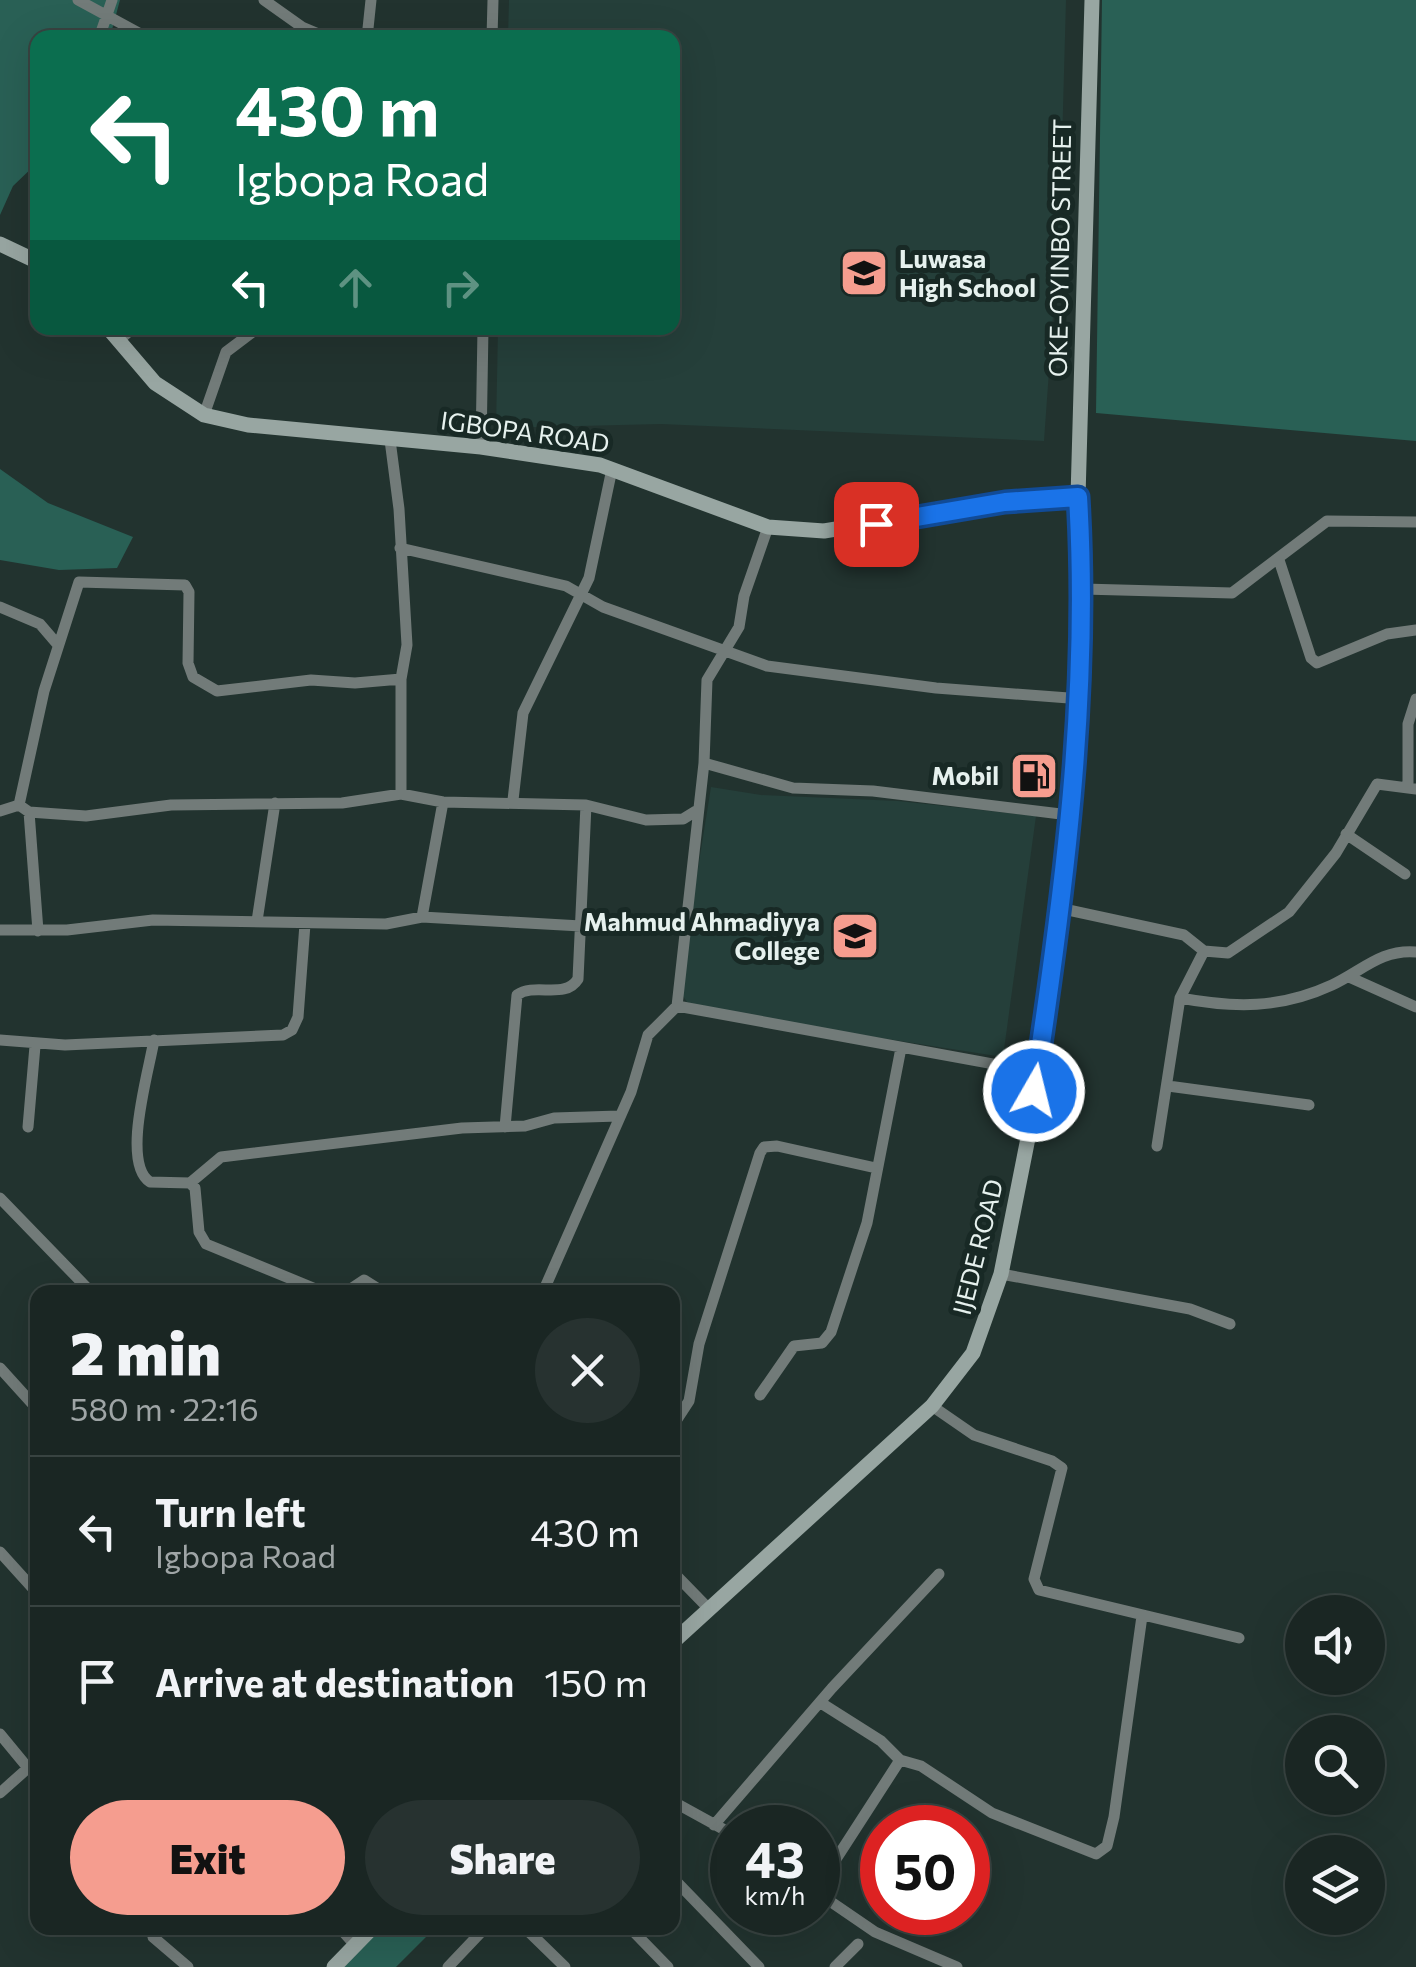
<!DOCTYPE html>
<html lang="en">
<head>
<meta charset="utf-8">
<style>
	:root { --surface:#1a2623; --page:#273230; --text:#f1f3f6; --muted:#9fa5a6; --line:#384341; --accent:#f59d8f }
	body { margin:0; font-family:Commissioner,sans-serif; background:var(--page); color:var(--text); height:100vh; display:flex; flex-direction:column; font-size:38px; white-space:nowrap }
	* { box-sizing:border-box; margin:0 }
	p { font-size:32px; color:var(--muted) }
	.icon { flex:none; width:55px; height:55px; fill:none; stroke:currentColor; stroke-width:2; stroke-linecap:round; stroke-linejoin:round }
	.map { position:relative; flex:1; overflow:hidden }
	.details { position:absolute; left:30px; top:1285px; width:650px; height:650px; display:flex; flex-direction:column; background:var(--surface); border-radius:20px; box-shadow:0 10px 40px #0002,0 0 0 2px var(--line) }
	.details>* { flex:none }
	.hud { position:absolute; left:30px; top:30px; width:650px; height:305px; border-radius:20px; box-shadow:0 10px 40px #0002,0 0 0 2px var(--line); background:#0b6e4f; color:#fff; overflow:hidden }
	.tools { position:absolute; left:1285px; top:1595px; display:grid; gap:20px }
	.tools a { display:grid; place-items:center; width:100px; height:100px; border-radius:50%; background:var(--surface); box-shadow:0 10px 40px #0002,0 0 0 2px var(--line); font-size:50px }
	.speed { position:absolute; left:710px; top:1805px; display:flex; gap:20px; font-size:50px; font-weight:700; text-align:center }
	.speed>* { display:grid; place-content:center; width:130px; height:130px; border-radius:50%; background:var(--surface); box-shadow:0 10px 40px #0002,0 0 0 2px var(--line); line-height:1 }
	.speed small { font-size:25px; font-weight:400 }
	.speed .limit { border:15px solid #d22; background:#fff; color:#111 }
	.pin { position:absolute; display:grid; place-items:center; width:85px; height:85px; color:#fff; margin:-42px; border-radius:20px; box-shadow:0 5px 15px #0006 }
	.me { position:absolute; width:110px; margin:-55px; rotate:8deg; stroke-linejoin:round; filter:drop-shadow(0 0 8px #0008) }
	.turn { display:flex; align-items:center; gap:35px; height:210px; padding:0 40px; font-size:45px }
	.turn .icon { width:130px; height:130px; stroke-width:2.5 }
	.turn b { display:block; font-size:70px; line-height:85px }
	.lanes { display:flex; align-items:center; height:95px; padding:0 40px; background:#0003; justify-content:center; gap:50px; direction:ltr }
	.lanes .off { opacity:.35 }
	.round { display:grid; place-items:center; flex:none; width:105px; height:105px; border-radius:52px; background:var(--page) }
	.headline { display:flex; align-items:center; justify-content:space-between; height:170px; padding:0 40px }
	h1 { font-size:60px; font-weight:800; line-height:75px }
	.action { display:flex; gap:20px; margin-top:auto; padding:20px 40px }
	.action a { flex:1; height:115px; border-radius:60px; background:var(--accent); color:#111; font-size:40px; font-weight:800; line-height:115px; text-align:center }
	.action a+a { background:var(--page); color:var(--text) }
	ul { padding:0; list-style:none }
	li { display:flex; align-items:center; gap:30px; height:150px; padding:0 40px; border-top:2px solid var(--line) }
	li div { flex:1 }
	li b { display:block; font-size:38px }
	li em { font-style:normal }
	.map>svg:first-child { display:block }
	.built { fill:#253f3a }
	.green { fill:#296055 }
	.lines { fill:none; stroke-linecap:round; stroke-linejoin:round }
	.street { stroke:#727b79; stroke-width:11 }
	.secondary { stroke:#98a6a2; stroke-width:15 }
	.route-casing { stroke:#114b97; stroke-width:25 }
	.route { stroke:#1a73e8; stroke-width:18 }
	.labels { text-anchor:middle; stroke-width:10; stroke-linejoin:round; paint-order:stroke }
	.street-label { font-size:25px; fill:#e6f1ee; stroke:#182925 }
	.poi-label { font-size:25px; font-weight:bold; fill:#e6f1ee; stroke:#182925; text-anchor:end }
</style>
</head>
<body>
<div class="map">
<svg width="1416" height="1967" viewBox="0 0 1416 1967">
	<rect width="100%" height="100%" fill="#22332f"/>
	<!-- built -->
	<path class="built" d="M509,0H1066L1060,218L1044,441L661,424L496,428L498,328H672V38L508,37Z
		M711,787L761,795L898,801L1036,816L1003,1057L733,1015L687,1002L683,996L692,906Z"/>
	<!-- green -->
	<path class="green" d="M0,0H120L110,37L38,38L37,163L13,186L0,215Z
		M1102,0H1416V441L1096,413Z
		M0,469L48,503L133,537L117,568L59,570L0,560Z
		M381,1928H435L396,1967H344Z"/>
	<g class="lines">
		<!-- street -->
		<path class="street" d="M78,0L148,38
			M264,0L302,27L328,38
			M99,38L112,0
			M367,38L371,0
			M492,38L493,0
			M119,340L133,328
			M204,415L226,352L258,328
			M390,440L399,509L407,645L401,679V794
			M481,447L483,328
			M400,548L566,586L603,607L767,666L936,688L1082,699
			M1279,560L1311,658L1317,663L1387,634L1416,630
			M1083,589L1232,593L1327,521L1416,522
			M0,607L40,624L58,645
			M704,763L793,788L873,791L1069,815
			M1408,788V724L1416,699
			M513,800L523,713L589,578L612,469
			M19,805L29,812L86,816L171,805L342,803L401,794L443,802L586,805L646,820L683,819L696,811
			M19,805L44,691L79,582L185,585L189,592L188,663L193,677L217,691L311,680L355,683L401,679
			M0,811L19,805
			M29,812L38,931
			M1346,834L1405,874
			M1059,908L1184,935L1204,951L1180,998L1157,1146
			M422,917L443,802
			M257,921L275,803
			M0,930H67L153,920L386,924L422,917L581,926
			M1204,951L1228,953L1289,912L1336,853L1377,784L1416,789
			M1349,977L1416,1007
			M1180,998C1234,1008 1280,1009 1332,985C1362,971 1381,949 1416,952
			M677,1006L1037,1072
			M0,1040L65,1045L283,1035L292,1030L298,1017L305,924
			M154,1040C149,1071 121,1163 150,1182L190,1183L221,1157L462,1128L525,1126L554,1118L619,1116
			M1168,1086L1309,1105
			M28,1127L35,1046
			M505,1127L517,995C535,982 565,1000 578,979L586,805
			M190,1183L195,1188L199,1232L206,1244L323,1292
			M0,1198L91,1292
			M1001,1274L1190,1309L1230,1324
			M346,1292L364,1280L383,1292
			M543,1292L631,1092L648,1035L677,1006L704,763L707,680L739,627L744,596L768,527
			M0,1368L38,1410
			M760,1395L794,1346L822,1343L831,1332L867,1223L901,1048
			M932,1406L974,1435L1052,1461L1062,1468L1034,1579L1039,1590L1239,1638
			M672,1427L689,1401L699,1344L760,1153L764,1147L777,1146L876,1168
			M0,1552L38,1594
			M672,1571L709,1609
			M821,1703L881,1741L900,1760L921,1766L992,1813L1096,1854L1107,1846L1114,1817L1142,1616
			M0,1734L28,1768L0,1793
			M672,1801L732,1834
			M714,1825L832,1688L939,1574
			M672,1877L759,1967
			M818,1887L900,1760
			M818,1893L875,1932L957,1967
			M340,1928L355,1945
			M525,1928L565,1967
			M630,1928L668,1967
			M153,1937L188,1967
			M448,1967L485,1928
			M835,1967L858,1944"/>
		<!-- secondary -->
		<path class="secondary" d="M0,244L38,262
			M108,328L155,383L204,415L248,425L481,447L600,465L768,527L824,531L1005,501L1078,497
			M672,1643L932,1406L973,1353L1001,1274L1029,1133L1082,699L1078,497L1092,0
			M334,1967L372,1928"/>
	</g>
	<g class="lines">
		<!-- route casing -->
		<g class="route-casing">
			<path id="route" d="M876,524L1005,502L1078,497C1090,697 1064,894 1034,1091"/>
		</g>
		<!-- route -->
		<use href="#route" class="route"/>
	</g>
	<!-- icons -->
	<defs>
		<g id="school-square" transform="scale(2.5)"><rect x="-9" y="-9" width="18" height="18" rx="4" fill="#f59d8f" stroke="#182925"/><path d="M0-5L7-2L0 1L-7-2ZM-4 1L0 2.5L4 1V4Q0 6-4 4Z" fill="#111"/></g>
		<g id="fuel-square" transform="scale(2.5)"><rect x="-9" y="-9" width="18" height="18" rx="4" fill="#f59d8f" stroke="#182925"/><path d="M-5.5-6h7V0h2V4h1.3V-2.5L3-4.5l.8-.8L6-3V5H2.5V1h-1V6h-7ZM-4.2-4.7v3.2H.2V-4.7Z" fill="#111"/></g>
	</defs>
	<g fill-rule="evenodd">
		<use href="#school-square" x="864" y="273"/>
		<use href="#fuel-square" x="1034" y="776"/>
		<use href="#school-square" x="855" y="936"/>
	</g>
	<g class="labels">
		<!-- street labels -->
		<g class="street-label">
			<text transform="translate(1060 248) rotate(-89)" y="9">OKE-OYINBO STREET</text>
			<text transform="translate(525 432) rotate(8)" y="9">IGBOPA ROAD</text>
			<text transform="translate(978 1247) rotate(-76)" y="9">IJEDE ROAD</text>
		</g>
		<!-- poi labels -->
		<g class="poi-label">
			<text x="899" y="268" text-anchor="start">Luwasa<tspan x="899" dy="29">High School</tspan></text>
			<text x="999" y="785">Mobil</text>
			<text x="820" y="931">Mahmud Ahmadiyya<tspan x="820" dy="29">College</tspan></text>
		</g>
	</g>
</svg>
<div class="tools">
<a><svg class="icon" aria-label="sound" viewBox="0 0 24 24"><path d="M4 9h4l5-4v14l-5-4H4zM17 9q2 3 0 6"/></svg></a>
<a><svg class="icon" aria-label="search" viewBox="0 0 24 24"><circle cx="10" cy="10" r="6"/><path d="M15 15l6 6"/></svg></a>
<a><svg class="icon" aria-label="layers" viewBox="0 0 24 24"><path d="M12 4l9 5-9 5-9-5zM3 14l9 5 9-5"/></svg></a>
</div>
<div class="speed"><div>43<small>km/h</small></div><div class="limit">50</div></div>
<div class="pin" style="left:876px;top:524px;background:#d93025"><svg class="icon" aria-label="arrive" viewBox="0 0 24 24"><path d="M6 21V4h12l-3 4 3 4H6"/></svg></div>
<svg class="me" style="left:1034px;top:1091px" viewBox="-20 -20 40 40"><circle r="17" fill="#1a73e8" stroke="#fff" stroke-width="3"/><path d="M0-11L8 9 0 5-8 9z" fill="#fff"/></svg>
<div class="hud">
<div class="turn"><svg class="icon" aria-label="left" viewBox="0 0 24 24"><path d="M17 20v-9H6M10 6l-5 5 5 5"/></svg><div><b>430 m</b>Igbopa Road</div></div>
<div class="lanes"><svg class="icon" aria-label="left" viewBox="0 0 24 24"><path d="M17 20v-9H6M10 6l-5 5 5 5"/></svg><svg class="icon off" aria-label="ahead" viewBox="0 0 24 24"><path d="M12 20V5M6 11l6-6 6 6"/></svg><svg class="icon off" aria-label="right" viewBox="0 0 24 24"><path d="M7 20v-9h11M14 6l5 5-5 5"/></svg></div>
</div>
<section class="details">
<div class="headline"><div><h1>2 min</h1><p>580 m · 22:16</p></div><a class="round"><svg class="icon" aria-label="close" viewBox="0 0 24 24"><path d="M6 6l12 12M18 6L6 18"/></svg></a></div>
<ul>
<li><svg class="icon" aria-label="left" viewBox="0 0 24 24"><path d="M17 20v-9H6M10 6l-5 5 5 5"/></svg><div><b>Turn left</b><p>Igbopa Road</p></div><em>430 m</em></li>
<li><svg class="icon" aria-label="arrive" viewBox="0 0 24 24"><path d="M6 21V4h12l-3 4 3 4H6"/></svg><div><b>Arrive at destination</b></div><em>150 m</em></li>
</ul>
<div class="action"><a>Exit</a><a>Share</a></div>
</section>
</div>
</body>
</html>
